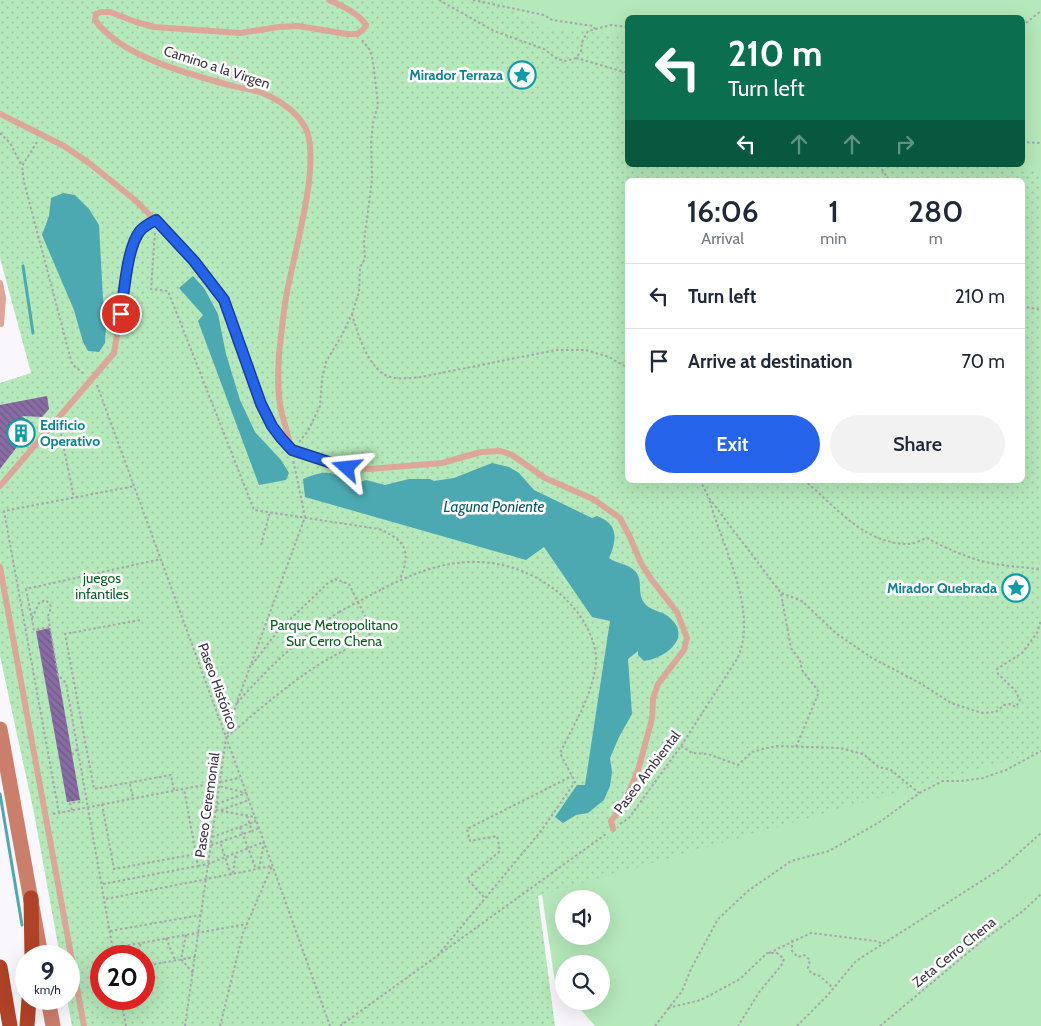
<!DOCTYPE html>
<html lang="en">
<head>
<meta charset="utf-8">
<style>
	:root { --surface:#fff; --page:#f2f2f3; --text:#1f2937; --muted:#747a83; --line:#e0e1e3; --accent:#2563eb }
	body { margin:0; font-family:Cabin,sans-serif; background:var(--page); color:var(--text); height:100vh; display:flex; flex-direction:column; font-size:19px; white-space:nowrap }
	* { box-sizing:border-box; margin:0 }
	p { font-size:16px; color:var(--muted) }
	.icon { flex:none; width:28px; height:28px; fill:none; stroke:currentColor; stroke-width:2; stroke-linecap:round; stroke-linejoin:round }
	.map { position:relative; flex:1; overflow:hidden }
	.panel { position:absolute; left:625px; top:178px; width:400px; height:305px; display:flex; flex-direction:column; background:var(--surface); border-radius:8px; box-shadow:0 5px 20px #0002 }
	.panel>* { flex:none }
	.banner { position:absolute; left:625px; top:15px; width:400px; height:152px; border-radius:8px; box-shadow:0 5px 20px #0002; background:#0b6e4f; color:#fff; overflow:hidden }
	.controls { position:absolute; left:555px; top:890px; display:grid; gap:10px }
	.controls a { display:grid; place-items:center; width:55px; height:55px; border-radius:50%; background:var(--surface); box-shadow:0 5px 20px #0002; font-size:25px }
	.speed { position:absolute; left:15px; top:945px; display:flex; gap:10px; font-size:25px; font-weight:700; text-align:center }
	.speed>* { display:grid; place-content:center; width:65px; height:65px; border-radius:50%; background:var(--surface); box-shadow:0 5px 20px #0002; line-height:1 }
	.speed small { font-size:12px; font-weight:400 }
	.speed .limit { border:8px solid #d22; background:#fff; color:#111 }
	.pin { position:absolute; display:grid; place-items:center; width:42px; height:42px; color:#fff; margin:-21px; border:2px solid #fff; border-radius:50%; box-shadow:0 1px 5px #0007 }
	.me { position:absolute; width:55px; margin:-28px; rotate:288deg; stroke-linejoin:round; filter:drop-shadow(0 0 4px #0008) }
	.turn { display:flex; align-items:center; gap:18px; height:105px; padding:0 20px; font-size:22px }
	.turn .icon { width:65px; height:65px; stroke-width:2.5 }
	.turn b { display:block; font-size:35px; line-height:42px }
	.lanes { display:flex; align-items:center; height:48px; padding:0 20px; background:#0003; justify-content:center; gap:25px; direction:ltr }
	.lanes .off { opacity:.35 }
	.eta { display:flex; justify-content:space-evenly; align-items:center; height:85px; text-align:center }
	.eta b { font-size:30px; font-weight:600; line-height:35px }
	.button { display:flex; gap:10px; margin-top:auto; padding:10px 20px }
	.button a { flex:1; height:58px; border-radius:30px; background:var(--accent); color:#fff; font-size:20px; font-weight:600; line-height:58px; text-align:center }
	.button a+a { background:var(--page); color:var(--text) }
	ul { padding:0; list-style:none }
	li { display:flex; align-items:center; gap:15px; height:65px; padding:0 20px; border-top:1px solid var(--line) }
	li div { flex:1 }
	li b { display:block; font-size:19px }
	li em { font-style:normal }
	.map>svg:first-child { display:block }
	.grass { fill:#b5e8ba; fill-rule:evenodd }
	.park { fill:url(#park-dots); fill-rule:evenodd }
	.water { fill:#4ca9b1 }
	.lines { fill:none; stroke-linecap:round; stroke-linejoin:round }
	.stream { stroke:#4ca9b1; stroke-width:3 }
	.building { fill:url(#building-back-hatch) }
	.path { stroke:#a8a5ab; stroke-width:2; stroke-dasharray:2.5 2.5; stroke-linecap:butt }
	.lane { stroke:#dca799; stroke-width:6 }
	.secondary { stroke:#cb7e6a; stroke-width:15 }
	.highway { stroke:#af4227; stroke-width:15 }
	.path-bridge { stroke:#a8a5ab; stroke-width:2; stroke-dasharray:2.5 2.5; stroke-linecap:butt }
	.route-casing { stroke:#184099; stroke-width:12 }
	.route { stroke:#2563eb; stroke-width:9 }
	.labels { text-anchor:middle; stroke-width:5; stroke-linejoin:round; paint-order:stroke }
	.street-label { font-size:14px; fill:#3b3640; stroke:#fff }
	.culture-label { font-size:14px; font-weight:bold; fill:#0d838f; stroke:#fff; text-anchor:end }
	.park-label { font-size:14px; fill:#0a5d22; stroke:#fff }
	.water-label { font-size:15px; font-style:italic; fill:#085b61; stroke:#fff }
</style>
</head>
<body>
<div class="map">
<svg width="1041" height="1026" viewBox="0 0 1041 1026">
	<defs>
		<pattern id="park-dots" width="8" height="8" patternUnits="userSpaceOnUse" patternTransform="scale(1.25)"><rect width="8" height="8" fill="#b5e8ba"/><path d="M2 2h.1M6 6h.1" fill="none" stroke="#9dc8a1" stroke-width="1.8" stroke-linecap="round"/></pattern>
		<pattern id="building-back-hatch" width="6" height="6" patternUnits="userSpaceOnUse" patternTransform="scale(1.25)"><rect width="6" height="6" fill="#896ca3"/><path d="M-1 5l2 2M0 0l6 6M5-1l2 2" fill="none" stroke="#715a86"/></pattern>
	</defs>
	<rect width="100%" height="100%" fill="#f9f7fb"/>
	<!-- grass -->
	<path class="grass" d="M0,0H1041V1026H595L573,1001H601V964H564V991L555,982L542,895L633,820ZM628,18H1022V165H628ZM628,180H1022V480H628ZM564,899H601V936H564Z"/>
	<!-- park -->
	<path class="park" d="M0,0H498L543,28L602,33L627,38L628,165H983L1041,171V751L538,896L555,1026H72L67,999H69V956H60L34,813L0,656V383L31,373L0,258ZM628,180H1022V480H628ZM101,956H144V999H101Z"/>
	<!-- water -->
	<path class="water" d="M63,193L75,195L89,209L99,225L103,299L106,324L105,343L99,352L88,351L83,342L74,310L42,235L49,216L51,198Z
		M193,276L204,288L218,314L226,354L240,400L255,432L281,460L289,473L286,480L259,485L198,321L203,315L179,288Z
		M492,463L509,467L519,473L534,490L592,518L597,516C619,524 617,540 609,558C617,564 626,563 634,570C645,580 635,593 646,605C652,611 663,611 670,618C693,638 664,659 644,661L638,655V651L628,659L632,714L619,737L610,758L612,772L610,786L604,800L588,813L576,815L563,823L555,817L577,785H585L610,621L592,617L544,547L526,560L305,497L303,479C314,475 326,469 338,476C343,479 346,483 352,485L366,480L385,485L409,479H430L434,481L454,478Z"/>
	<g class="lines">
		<!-- stream -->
		<path class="stream" d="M23,266L33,333
			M0,794L22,925"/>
	</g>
	<!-- building -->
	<path class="building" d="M47,396L49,409L42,417L22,416L33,426L0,469V405Z
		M50,628L80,800L67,802L36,631Z"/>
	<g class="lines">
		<!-- path -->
		<path class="path" d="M439,0L494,31L544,49L557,59L566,61L576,58L581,51L582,42L588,31L611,25L628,27
			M473,0L544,15L552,20L593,26L595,29
			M1022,26L1041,11
			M576,58L628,73
			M0,133L10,143L22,166
			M37,142L22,166L24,182L72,364L85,375
			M1022,142L1041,143
			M879,165L889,180
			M155,233L151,289L168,291L254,510L379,529C407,541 411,552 400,579
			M1022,306L1041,310
			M352,314C357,332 366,361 382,373C392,381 410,378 421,377L556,350H586L609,357L628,368
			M97,385L242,781L330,1026
			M60,429L74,498
			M299,442L308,431L320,406L322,379L326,362L342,335L352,314L359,292L360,267L365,259L364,242L372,180L371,142L373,123L378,105L373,61L370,50L362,40
			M700,480L709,498L781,593L802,601L837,634L872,658L920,683L951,703L982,713L996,712L1004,705L1010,704L1016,707L1020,700L1015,690L998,674L997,669L1022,653L1037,633L1041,620
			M804,480C835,506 864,544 908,544C914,544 921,540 927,538C949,550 976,562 1002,565C1015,567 1028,567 1041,570
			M261,545L270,512
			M382,589C431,564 478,550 531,575C547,583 560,592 573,607C585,620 597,643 596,662C593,695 574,724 560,753L575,782L541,831L438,955
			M781,594L791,648L800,660L802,670L819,692L796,747
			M32,618L39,603L45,600L50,604L51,608L48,616L58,675L66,683L114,956
			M140,620L65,634L94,789L171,775L174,791
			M49,627L34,630L26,589L161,559
			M237,703C268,668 300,637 339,612
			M227,737C256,712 286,686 318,665C336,654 355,646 371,633V628L349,584L335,579L328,583L277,632L251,666
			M681,746L692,753L708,754L738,765L752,752L767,748L777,746L840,748L863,754L879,767L891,770L919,793
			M72,755L78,748
			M130,784L133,798
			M102,804L114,869L196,854
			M217,804L246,793L219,786
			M72,810L70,803L81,802L80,800
			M216,810L255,817
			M221,810L249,800
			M59,813L4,511L135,486
			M53,814L240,778
			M247,816L252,831L259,828
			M620,824L629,818L681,746L737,659C760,612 721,545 709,498
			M240,827L256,821
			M212,837L240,827L256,869
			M211,845L220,842
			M198,866L208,864L264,842L259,869
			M233,873L236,853
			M231,875L220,842L252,831
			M103,884L198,866L184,789
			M484,897L467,879L500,851L497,836L470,841L467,829L572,776
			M106,899L272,866
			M110,931L201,915
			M186,935L181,959L193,973
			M166,938L175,960
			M792,940V951L798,957L804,955L810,960L808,968L811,973L820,976L833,988
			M128,945L131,956
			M113,948L247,924
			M769,953L811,933L876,941L883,944
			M137,956L141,943
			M144,966L195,957
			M121,999L126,1026
			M668,1008L701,1000L740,979L767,953H777L784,959L781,966L760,991L738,1026
			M185,1026L226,738L236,705L305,517L293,459
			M220,1026L243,933L272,866
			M340,1026L606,834
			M655,1026L682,991L691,969L718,919L748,891L791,861L829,851L881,821L921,792L943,781H961L983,778L1006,770L1041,751
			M797,1026L827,996L856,961L1002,868L1041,833
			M880,1026L982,941L1023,911L1041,894"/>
		<!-- lane -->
		<path class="lane" d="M0,114L64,146L89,163L135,200L166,231L194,261L223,300L265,413L281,438L292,449L347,467L370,469L442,463L481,452L501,451L512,455L545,478L593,499L620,518L629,535L641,563L651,579L677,612L687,638L684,650L658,684L653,699L652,719L638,770L624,804L611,821L613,829
			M0,283L3,298L1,324
			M291,447C288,436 285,425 282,414C277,396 278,373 279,354C281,336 283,316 286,298C292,259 323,160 305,127C297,112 278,99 262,93C251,89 239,88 229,85C188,74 120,56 95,20L96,14L101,12H110L136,22L154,27L240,33L279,27L298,26L347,34H357L363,30L366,25C359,14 341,5 329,0
			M0,486L114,353L132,246C138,233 143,226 156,220
			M0,567L84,1026"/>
		<!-- secondary -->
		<path class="secondary" d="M0,729L41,956
			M48,999L53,1026"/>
		<!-- highway -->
		<path class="highway" d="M31,898L32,956
			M0,967L10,1026
			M27,1026L29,999"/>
		<!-- path-bridge -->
		<path class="path-bridge" d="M339,612L382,589"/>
	</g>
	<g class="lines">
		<!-- route casing -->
		<g class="route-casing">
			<path id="route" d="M121,314C124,293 127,247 140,231C144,226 150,223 156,220L194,261L224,300L261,404L272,426L281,438L292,450L347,468"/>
		</g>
		<!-- route -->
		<use href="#route" class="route"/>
	</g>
	<!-- icons -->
	<defs>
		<g id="sight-ring" transform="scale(1.4375)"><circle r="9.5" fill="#fff" stroke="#0f9aa8" stroke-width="1.5"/><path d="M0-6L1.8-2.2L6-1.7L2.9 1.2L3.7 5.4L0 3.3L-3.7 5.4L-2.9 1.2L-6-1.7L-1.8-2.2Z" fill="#0f9aa8"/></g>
		<g id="building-ring" transform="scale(1.4375)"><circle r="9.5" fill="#fff" stroke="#0f9aa8" stroke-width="1.5"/><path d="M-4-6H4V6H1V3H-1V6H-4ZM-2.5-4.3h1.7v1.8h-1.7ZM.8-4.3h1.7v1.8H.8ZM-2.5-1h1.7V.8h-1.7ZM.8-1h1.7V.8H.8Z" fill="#0f9aa8"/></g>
	</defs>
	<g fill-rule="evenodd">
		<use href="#sight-ring" x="522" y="75"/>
		<use href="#building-ring" x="21" y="433"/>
		<use href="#sight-ring" x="1016" y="588"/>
	</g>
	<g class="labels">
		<!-- street labels -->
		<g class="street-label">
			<text transform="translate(217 67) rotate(18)" y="5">Camino a la Virgen</text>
			<text transform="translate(218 686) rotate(70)" y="5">Paseo Histórico</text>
			<text transform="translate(647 772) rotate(-53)" y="5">Paseo Ambiental</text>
			<text transform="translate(207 805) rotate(-82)" y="5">Paseo Ceremonial</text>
			<text transform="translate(954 952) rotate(-39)" y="5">Zeta Cerro Chena</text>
		</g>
		<!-- culture labels -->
		<g class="culture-label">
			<text x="503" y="80">Mirador Terraza</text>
			<text x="40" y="430" text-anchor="start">Edificio<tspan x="40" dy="16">Operativo</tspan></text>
			<text x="997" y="593">Mirador Quebrada</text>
		</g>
		<!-- park labels -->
		<g class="park-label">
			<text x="102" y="583">juegos<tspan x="102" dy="16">infantiles</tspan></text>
			<text x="334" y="630">Parque Metropolitano<tspan x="334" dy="16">Sur Cerro Chena</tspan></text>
		</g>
		<!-- water labels -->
		<g class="water-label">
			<text x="494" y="512">Laguna Poniente</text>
		</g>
	</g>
</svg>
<div class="controls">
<a><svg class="icon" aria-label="sound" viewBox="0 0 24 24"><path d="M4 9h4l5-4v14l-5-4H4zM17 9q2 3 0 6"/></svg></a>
<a><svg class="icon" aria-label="search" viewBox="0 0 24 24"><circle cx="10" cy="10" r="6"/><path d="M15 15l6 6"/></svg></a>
</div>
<div class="speed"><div>9<small>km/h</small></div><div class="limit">20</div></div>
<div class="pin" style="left:121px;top:314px;background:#d93025"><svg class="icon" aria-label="arrive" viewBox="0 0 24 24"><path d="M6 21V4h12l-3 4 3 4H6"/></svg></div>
<svg class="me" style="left:347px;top:468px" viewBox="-20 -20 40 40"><path d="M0-17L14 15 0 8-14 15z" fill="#2563eb" stroke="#fff" stroke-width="4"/></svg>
<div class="banner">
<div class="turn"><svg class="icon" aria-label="left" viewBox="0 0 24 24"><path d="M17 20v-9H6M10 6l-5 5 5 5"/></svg><div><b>210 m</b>Turn left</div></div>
<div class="lanes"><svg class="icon" aria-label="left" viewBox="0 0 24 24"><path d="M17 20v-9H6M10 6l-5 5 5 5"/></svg><svg class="icon off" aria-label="ahead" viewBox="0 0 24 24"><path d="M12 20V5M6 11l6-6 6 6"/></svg><svg class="icon off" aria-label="ahead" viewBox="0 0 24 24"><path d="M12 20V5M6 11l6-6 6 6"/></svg><svg class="icon off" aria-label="right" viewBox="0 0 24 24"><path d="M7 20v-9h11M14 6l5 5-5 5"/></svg></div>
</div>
<section class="panel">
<div class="eta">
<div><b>16:06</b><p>Arrival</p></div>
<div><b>1</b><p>min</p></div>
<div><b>280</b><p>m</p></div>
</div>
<ul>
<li><svg class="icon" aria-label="left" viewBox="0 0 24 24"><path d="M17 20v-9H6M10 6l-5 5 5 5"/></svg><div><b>Turn left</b></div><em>210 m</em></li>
<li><svg class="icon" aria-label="arrive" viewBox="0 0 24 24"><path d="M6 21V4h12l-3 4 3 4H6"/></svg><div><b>Arrive at destination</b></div><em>70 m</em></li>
</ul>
<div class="button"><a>Exit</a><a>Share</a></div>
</section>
</div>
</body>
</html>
